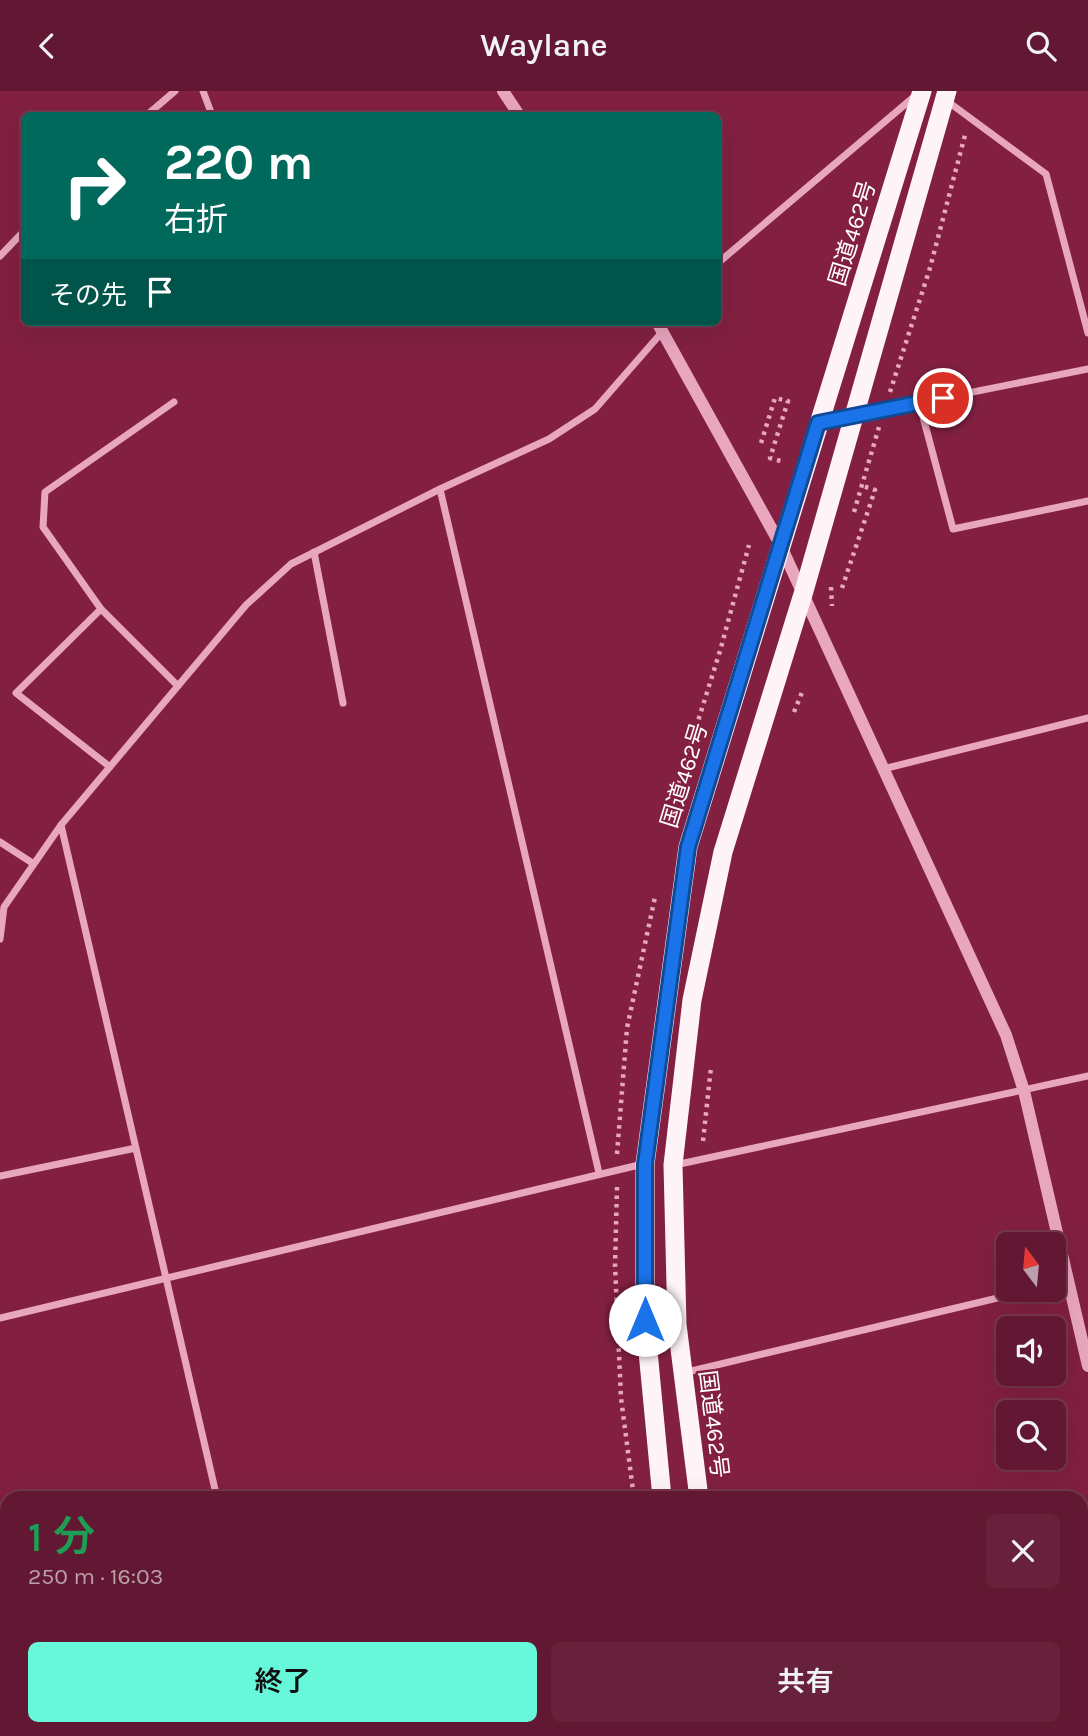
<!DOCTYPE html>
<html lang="ja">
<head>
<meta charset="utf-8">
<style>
	:root { --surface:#621832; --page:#68213a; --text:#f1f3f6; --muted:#bba0ac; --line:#76374d; --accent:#67f7d9 }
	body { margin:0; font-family:Karla,"Noto Sans JP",sans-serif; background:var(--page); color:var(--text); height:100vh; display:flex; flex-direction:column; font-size:26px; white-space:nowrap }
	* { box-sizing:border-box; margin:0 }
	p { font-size:23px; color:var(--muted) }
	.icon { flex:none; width:38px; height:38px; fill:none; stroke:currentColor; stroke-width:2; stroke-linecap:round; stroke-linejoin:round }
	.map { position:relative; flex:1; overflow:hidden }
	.details { position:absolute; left:0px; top:1400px; width:1088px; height:245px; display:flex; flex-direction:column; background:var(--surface); border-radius:21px 21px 0 0; box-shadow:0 7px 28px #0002,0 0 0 2px var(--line) }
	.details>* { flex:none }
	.top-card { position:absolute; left:21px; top:21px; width:700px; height:214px; border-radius:10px; box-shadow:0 7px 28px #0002,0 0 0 2px var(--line); background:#00695c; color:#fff; overflow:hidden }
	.needle { width:46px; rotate:344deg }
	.controls { position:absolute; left:996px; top:1141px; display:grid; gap:14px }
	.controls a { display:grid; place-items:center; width:70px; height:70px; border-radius:10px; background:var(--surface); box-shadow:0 7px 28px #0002,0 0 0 2px var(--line); font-size:35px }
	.pin { position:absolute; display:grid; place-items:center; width:60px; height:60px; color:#fff; margin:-30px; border:4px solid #fff; border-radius:50%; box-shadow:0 2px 7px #0007 }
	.me { position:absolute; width:77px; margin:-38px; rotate:0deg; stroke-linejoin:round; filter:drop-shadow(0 0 5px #0008) }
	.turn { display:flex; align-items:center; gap:24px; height:147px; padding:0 28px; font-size:32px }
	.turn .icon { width:91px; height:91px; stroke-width:2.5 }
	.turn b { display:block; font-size:49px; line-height:60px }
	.then { display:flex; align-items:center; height:66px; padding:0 28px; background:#0003; gap:14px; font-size:26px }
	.round { display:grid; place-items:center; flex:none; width:74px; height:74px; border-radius:10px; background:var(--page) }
	.headline { display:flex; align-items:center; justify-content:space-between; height:119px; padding:0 28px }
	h1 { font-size:42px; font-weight:600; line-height:52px; color:#1e9e55 }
	.cta { display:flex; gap:14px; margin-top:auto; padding:14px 28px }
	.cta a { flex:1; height:80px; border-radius:10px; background:var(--accent); color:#111; font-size:28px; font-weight:600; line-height:80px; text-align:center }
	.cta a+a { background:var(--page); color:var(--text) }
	header { display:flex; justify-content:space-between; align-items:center; height:91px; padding:0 28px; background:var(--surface); font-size:32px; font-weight:600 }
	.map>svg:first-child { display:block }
	.building { fill:#ab486c }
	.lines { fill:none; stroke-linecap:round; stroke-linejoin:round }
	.path { stroke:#e9a6bf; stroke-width:4.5; stroke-dasharray:3.5 5; stroke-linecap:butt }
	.service { stroke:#e9a6bf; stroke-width:5 }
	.minor { stroke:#e9a6bf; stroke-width:7 }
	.tertiary { stroke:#e9a6bf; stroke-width:12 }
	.trunk { stroke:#fef4f8; stroke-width:19 }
	.route-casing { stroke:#114b97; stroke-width:18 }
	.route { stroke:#1a73e8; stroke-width:12 }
	.labels { text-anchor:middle; stroke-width:5; stroke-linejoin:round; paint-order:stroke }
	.street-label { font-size:23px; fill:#fff; stroke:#832042 }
</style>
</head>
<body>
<header><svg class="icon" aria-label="back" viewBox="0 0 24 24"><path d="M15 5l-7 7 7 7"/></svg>Waylane<svg class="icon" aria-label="search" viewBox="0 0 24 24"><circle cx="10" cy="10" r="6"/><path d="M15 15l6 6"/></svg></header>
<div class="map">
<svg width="1088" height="1645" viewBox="0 0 1088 1645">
	<rect width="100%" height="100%" fill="#832042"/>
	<!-- building -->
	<path class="building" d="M287,1638H655L657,1645H289Z"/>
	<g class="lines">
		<!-- path -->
		<path class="path" d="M890,301L930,177L965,44
			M761,352L775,307L788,310L770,367L784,371
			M854,421L879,336
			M831,496L832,515
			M842,497L875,399L860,394
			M794,621L803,599
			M672,718L677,697L720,560L749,454
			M703,1050L711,976
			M617,1063L627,937L655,806
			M617,1096L615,1175L621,1307L634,1407
			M676,1638L678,1645"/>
		<!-- service -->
		<path class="service" d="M170,1645L197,1638"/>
		<!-- minor -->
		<path class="minor" d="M203,0L212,24
			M947,10L1046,83L1088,242
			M147,24L175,0
			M0,165L24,140
			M718,172L915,5
			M174,311L45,401L43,436L101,518L178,595
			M919,311L953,438L1088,410
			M822,331L1088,278
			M440,398L599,1082
			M314,461L343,612
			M101,518L16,602L110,676
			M883,678L1088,627
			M61,734L217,1407
			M0,751L34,773
			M0,848L4,816L61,734L246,514L291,473L440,398L549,348L595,318L663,240
			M675,1074L1088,985
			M0,1085L136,1057
			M1054,1193L1069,1190
			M0,1227L643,1073
			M683,1282L1031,1199
			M0,1580L6,1578
			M269,1638L270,1645"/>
		<!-- tertiary -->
		<path class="tertiary" d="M503,0L519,24
			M657,231L780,453L1006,944L1024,1000L1088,1275"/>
		<!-- trunk -->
		<path class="trunk" d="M662,1407L645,1229V1073L688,756L922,0
			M699,1407L677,1234L673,1074L692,909L723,761L804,500L947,0
			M704,1638L706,1645
			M740,1638L741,1645"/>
	</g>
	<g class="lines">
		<!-- route casing -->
		<g class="route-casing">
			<path id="route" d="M645,1229V1073L688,756L818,332L943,307"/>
		</g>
		<!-- route -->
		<use href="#route" class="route"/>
	</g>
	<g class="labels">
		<!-- street labels -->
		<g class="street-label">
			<text transform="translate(852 142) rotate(-73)" y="8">国道462号</text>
			<text transform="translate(684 684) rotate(-73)" y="8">国道462号</text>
			<text transform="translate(714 1333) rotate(83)" y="8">国道462号</text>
		</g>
	</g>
</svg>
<div class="controls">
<a><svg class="needle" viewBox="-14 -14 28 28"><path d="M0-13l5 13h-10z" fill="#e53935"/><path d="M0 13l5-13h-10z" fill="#bba0ac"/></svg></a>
<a><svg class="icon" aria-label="sound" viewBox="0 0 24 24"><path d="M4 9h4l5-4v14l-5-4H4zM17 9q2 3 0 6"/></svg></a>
<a><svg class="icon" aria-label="search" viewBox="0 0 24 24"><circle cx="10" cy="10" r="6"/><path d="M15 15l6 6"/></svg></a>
</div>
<div class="pin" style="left:943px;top:307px;background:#d93025"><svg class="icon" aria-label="arrive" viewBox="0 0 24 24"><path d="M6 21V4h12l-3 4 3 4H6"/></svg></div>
<svg class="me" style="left:645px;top:1229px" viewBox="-20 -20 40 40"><circle r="19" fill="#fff"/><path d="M0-13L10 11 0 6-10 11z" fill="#1a73e8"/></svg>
<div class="top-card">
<div class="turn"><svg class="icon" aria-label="right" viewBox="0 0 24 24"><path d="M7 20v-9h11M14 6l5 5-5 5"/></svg><div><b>220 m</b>右折</div></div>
<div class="then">その先<svg class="icon" aria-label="arrive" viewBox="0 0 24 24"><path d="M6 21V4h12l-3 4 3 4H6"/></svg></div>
</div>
<section class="details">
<div class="headline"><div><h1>1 分</h1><p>250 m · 16:03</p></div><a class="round"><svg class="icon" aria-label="close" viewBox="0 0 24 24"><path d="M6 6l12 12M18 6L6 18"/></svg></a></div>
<div class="cta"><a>終了</a><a>共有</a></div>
</section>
</div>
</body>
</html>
